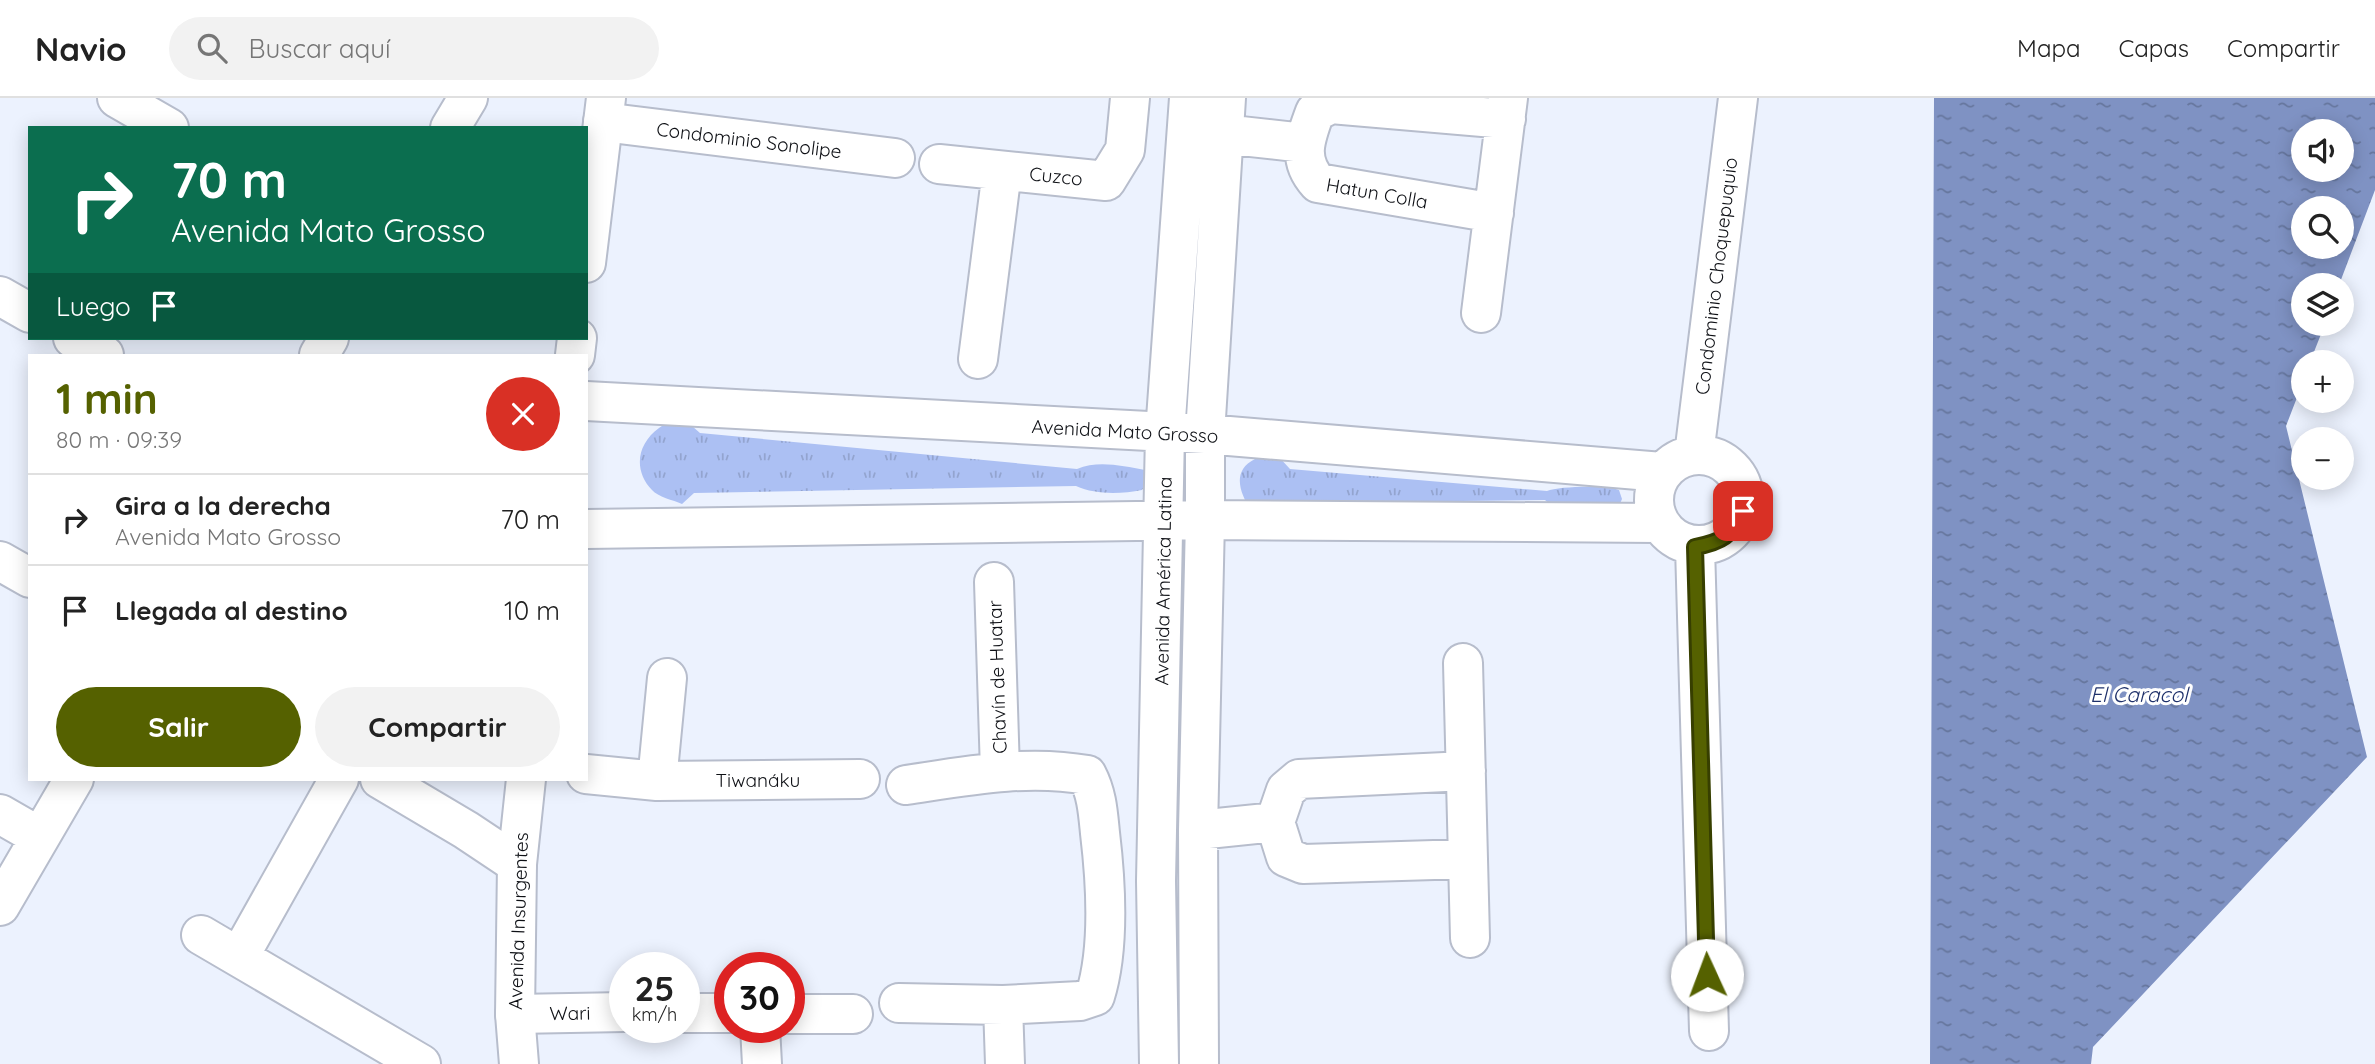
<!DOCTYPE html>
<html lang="es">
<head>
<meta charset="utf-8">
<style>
	:root { --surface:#fff; --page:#f2f2f2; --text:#222; --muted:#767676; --line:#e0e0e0; --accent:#556100 }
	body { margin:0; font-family:Quicksand,sans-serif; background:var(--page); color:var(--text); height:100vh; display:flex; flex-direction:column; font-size:26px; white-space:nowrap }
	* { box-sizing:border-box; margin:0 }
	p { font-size:23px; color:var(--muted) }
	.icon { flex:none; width:38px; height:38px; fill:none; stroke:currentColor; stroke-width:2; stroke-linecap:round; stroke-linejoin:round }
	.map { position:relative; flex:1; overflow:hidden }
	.sheet { position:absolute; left:28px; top:256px; width:560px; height:427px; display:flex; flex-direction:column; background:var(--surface); border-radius:0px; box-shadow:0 4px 18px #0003 }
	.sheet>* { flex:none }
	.guide { position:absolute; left:28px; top:28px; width:560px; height:214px; border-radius:0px; box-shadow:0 4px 18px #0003; background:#0b6e4f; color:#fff; overflow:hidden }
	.controls { position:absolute; left:2291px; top:21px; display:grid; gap:14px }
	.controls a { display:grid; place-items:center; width:63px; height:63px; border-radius:50%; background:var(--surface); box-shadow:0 4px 18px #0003; font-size:35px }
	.speed { position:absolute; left:609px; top:854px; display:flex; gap:14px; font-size:35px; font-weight:700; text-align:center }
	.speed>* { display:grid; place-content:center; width:91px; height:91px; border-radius:50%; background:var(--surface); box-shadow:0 4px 18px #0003; line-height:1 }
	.speed small { font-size:18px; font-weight:400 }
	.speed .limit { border:10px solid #d22; background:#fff; color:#111 }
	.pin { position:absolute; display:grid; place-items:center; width:60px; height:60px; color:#fff; margin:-30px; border-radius:14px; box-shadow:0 4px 10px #0006 }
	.me { position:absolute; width:77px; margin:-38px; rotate:358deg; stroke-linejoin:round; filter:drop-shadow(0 0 5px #0008) }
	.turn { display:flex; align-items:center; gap:24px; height:147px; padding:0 28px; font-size:32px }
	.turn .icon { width:91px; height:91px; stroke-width:2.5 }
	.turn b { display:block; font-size:49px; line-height:60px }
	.then { display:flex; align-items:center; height:66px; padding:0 28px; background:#0003; gap:14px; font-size:26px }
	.round { display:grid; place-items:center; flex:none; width:74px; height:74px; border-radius:37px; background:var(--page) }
	.headline { display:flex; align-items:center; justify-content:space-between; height:119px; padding:0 28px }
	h1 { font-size:42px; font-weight:800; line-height:52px; color:var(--accent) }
	.button { display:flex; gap:14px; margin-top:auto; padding:14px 28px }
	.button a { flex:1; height:80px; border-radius:42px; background:var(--accent); color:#fff; font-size:28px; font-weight:800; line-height:80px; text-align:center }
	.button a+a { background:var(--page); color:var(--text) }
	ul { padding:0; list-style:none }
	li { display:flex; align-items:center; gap:21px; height:91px; padding:0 28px; border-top:2px solid var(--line) }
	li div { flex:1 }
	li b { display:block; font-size:26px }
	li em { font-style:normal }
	header { display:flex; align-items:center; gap:42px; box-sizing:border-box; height:98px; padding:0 35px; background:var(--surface); border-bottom:2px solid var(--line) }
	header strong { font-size:33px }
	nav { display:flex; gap:38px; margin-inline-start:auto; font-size:24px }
	.search { width:490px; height:63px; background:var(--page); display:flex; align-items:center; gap:18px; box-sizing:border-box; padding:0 24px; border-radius:38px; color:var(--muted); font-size:26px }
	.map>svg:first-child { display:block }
	.grass { fill:url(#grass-tufts) }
	.water { fill:url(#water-ripples); fill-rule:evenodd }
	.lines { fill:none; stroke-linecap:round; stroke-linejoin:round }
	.street-casing { stroke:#b7bdcc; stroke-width:42 }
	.secondary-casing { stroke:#b7bdcc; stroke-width:42 }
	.street { stroke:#fff; stroke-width:38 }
	.secondary { stroke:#fff; stroke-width:38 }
	.route-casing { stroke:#373f00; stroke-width:18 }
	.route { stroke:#556100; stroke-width:12 }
	.labels { text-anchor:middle; stroke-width:6; stroke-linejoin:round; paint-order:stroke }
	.street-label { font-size:19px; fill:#0e1015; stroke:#fff }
	.water-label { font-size:21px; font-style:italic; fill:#1e306a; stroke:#fff }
</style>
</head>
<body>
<header>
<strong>Navio</strong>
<div class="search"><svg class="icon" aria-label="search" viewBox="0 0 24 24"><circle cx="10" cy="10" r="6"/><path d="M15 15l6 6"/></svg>Buscar aquí</div>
<nav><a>Mapa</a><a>Capas</a><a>Compartir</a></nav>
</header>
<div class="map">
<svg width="2375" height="966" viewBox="0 0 2375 966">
	<defs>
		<pattern id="grass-tufts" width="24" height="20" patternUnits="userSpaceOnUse" patternTransform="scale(1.75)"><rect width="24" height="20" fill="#acc0f3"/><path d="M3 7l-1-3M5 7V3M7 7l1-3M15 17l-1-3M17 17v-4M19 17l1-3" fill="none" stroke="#93a4cf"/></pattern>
		<pattern id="water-ripples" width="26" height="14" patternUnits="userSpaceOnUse" patternTransform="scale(1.75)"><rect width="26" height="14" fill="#7f92c3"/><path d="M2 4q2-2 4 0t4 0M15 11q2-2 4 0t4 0" fill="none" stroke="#66769d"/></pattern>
	</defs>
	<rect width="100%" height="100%" fill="#ecf2fe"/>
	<!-- grass -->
	<path class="grass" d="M685,322L700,335L1077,371C1098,362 1123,368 1145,372L1148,382L1142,392C1121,396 1096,397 1076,388L694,395L682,406C673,402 658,399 652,392C633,372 637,346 659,330C665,325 677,324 685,322Z
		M1278,358L1290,371L1547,393C1559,388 1607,387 1619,392L1622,401L1619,408L1553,409L1545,402L1289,405L1251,413C1240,395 1231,373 1255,361C1261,358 1271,359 1278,358Z"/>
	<!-- water -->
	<path class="water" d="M1934,0H2375V92L2339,187H2303V226H2325L2310,264H2303V284L2286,328L2367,659L2093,949L2091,966H1930ZM2303,33H2342V72H2303ZM2303,110H2342V149H2303Z"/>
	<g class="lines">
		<!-- street casing -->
		<g class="street-casing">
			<path id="street" d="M117,0L169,30
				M603,24L895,60
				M450,30L468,0
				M1223,36L1304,45
				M939,66L1106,83L1125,52L1130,0
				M1494,115L1318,85C1297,62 1305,41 1315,14L1331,6L1506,21
				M0,198L30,215
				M1481,215L1508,0
				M73,240L104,257
				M319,257L329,240
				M978,261L1002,73
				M586,303L1205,336L1662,374
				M1654 402a45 45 0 1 1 90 0a45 45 0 1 1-90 0Z
				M1694,357L1738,0
				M586,431L1205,422L1658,425
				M1695,449L1709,933
				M0,463L30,480
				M994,484L1000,673
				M1463,565L1470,840
				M1466,673L1299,681L1286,692L1275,724L1286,759L1303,766L1467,761
				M586,676L657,683L860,681
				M380,681L466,732L517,766
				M657,683L667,580
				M0,716L40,739
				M1198,732L1275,724
				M0,808L74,681
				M201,837L421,966
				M239,859L339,681
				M899,905L1003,907L1080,903L1095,898C1110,850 1106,785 1100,735C1098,715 1097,696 1087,677C1027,666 966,678 906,687
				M1003,907L1005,966
				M684,915H730
				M515,916L625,914
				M789,916H853
				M760,929L762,966
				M1159,966L1156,783L1165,335L1189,0
				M1199,966L1198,732L1205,422V336L1226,0"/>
		</g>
		<!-- secondary casing -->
		<g class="secondary-casing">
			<path id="secondary" d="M586,165L606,0
				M575,257L577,240
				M519,966L515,916L517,766L526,681"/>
		</g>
		<!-- street -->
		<use href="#street" class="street"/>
		<!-- secondary -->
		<use href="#secondary" class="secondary"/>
	</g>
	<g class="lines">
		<!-- route casing -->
		<g class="route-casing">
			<path id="route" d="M1707,877L1695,449C1722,444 1731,438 1743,413"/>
		</g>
		<!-- route -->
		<use href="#route" class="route"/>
	</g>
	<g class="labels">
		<!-- street labels -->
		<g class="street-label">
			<text transform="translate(749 42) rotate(7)" y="7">Condominio Sonolipe</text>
			<text transform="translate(1056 78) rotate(6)" y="7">Cuzco</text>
			<text transform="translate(1377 95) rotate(10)" y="7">Hatun Colla</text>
			<text transform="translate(1716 178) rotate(-83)" y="7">Condominio Choquepuquio</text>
			<text transform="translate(1125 333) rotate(3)" y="7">Avenida Mato Grosso</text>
			<text transform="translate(1163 483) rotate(-89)" y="7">Avenida América Latina</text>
			<text transform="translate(997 579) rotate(-92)" y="7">Chavín de Huatar</text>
			<text x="758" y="689">Tiwanáku</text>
			<text transform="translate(518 823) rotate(-88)" y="7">Avenida Insurgentes</text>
			<text transform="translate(570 915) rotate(-1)" y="7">Wari</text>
		</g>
		<!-- water labels -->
		<g class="water-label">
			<text x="2139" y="604">El Caracol</text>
		</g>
	</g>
</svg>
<div class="controls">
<a><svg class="icon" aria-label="sound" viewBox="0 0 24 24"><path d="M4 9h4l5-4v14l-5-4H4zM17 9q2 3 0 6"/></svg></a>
<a><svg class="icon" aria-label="search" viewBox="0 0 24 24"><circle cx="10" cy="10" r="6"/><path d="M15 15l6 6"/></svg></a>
<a><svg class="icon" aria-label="layers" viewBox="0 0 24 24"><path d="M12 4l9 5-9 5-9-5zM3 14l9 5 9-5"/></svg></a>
<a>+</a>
<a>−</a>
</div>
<div class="speed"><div>25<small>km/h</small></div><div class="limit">30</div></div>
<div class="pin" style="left:1743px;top:413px;background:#d93025"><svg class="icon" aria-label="arrive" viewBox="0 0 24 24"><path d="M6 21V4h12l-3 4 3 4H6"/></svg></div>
<svg class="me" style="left:1707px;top:877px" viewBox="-20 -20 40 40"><circle r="19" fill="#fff"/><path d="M0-13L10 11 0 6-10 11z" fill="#556100"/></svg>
<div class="guide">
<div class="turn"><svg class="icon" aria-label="right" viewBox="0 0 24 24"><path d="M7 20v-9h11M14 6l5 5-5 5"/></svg><div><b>70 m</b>Avenida Mato Grosso</div></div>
<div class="then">Luego<svg class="icon" aria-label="arrive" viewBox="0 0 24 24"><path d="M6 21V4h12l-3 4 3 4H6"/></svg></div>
</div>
<section class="sheet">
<div class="headline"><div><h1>1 min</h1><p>80 m · 09:39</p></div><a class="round" style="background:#d93025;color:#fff"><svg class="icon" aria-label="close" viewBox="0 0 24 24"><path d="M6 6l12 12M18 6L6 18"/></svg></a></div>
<ul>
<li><svg class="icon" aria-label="right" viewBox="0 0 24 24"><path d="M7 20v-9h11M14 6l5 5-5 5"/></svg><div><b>Gira a la derecha</b><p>Avenida Mato Grosso</p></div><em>70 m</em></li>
<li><svg class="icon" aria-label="arrive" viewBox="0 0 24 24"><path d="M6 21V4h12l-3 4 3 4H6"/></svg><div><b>Llegada al destino</b></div><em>10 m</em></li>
</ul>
<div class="button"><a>Salir</a><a>Compartir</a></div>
</section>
</div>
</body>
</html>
